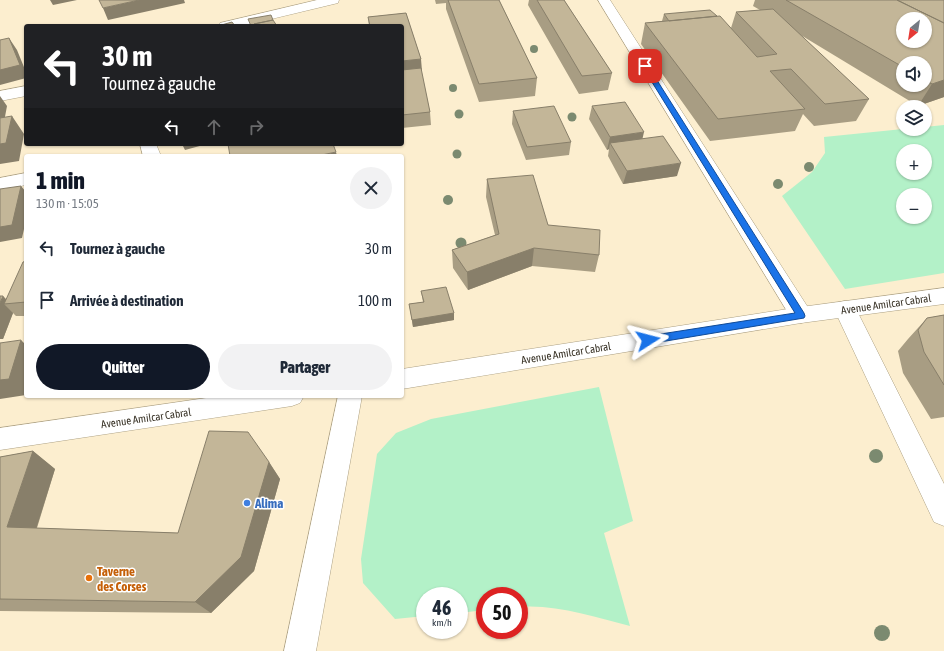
<!DOCTYPE html>
<html lang="fr">
<head>
<meta charset="utf-8">
<style>
	:root { --surface:#fff; --page:#f2f2f3; --text:#1f2937; --muted:#747a83; --accent:#111827 }
	body { margin:0; font-family:"Asap Condensed",sans-serif; background:var(--page); color:var(--text); height:100vh; display:flex; flex-direction:column; font-size:15px; white-space:nowrap }
	* { box-sizing:border-box; margin:0 }
	p { font-size:13px; color:var(--muted) }
	.icon { flex:none; width:22px; height:22px; fill:none; stroke:currentColor; stroke-width:2; stroke-linecap:round; stroke-linejoin:round }
	.map { position:relative; flex:1; overflow:hidden }
	.details { position:absolute; left:24px; top:154px; width:380px; height:244px; display:flex; flex-direction:column; background:var(--surface); border-radius:4px; box-shadow:0 1px 3px #0004 }
	.details>* { flex:none }
	.guide { position:absolute; left:24px; top:24px; width:380px; height:122px; border-radius:4px; box-shadow:0 1px 3px #0004; background:#202124; color:#fff; overflow:hidden }
	.needle { width:26px; rotate:210deg }
	.controls { position:absolute; left:896px; top:12px; display:grid; gap:8px }
	.controls a { display:grid; place-items:center; width:36px; height:36px; border-radius:50%; background:var(--surface); box-shadow:0 1px 3px #0004; font-size:20px }
	.speed { position:absolute; left:416px; top:587px; display:flex; gap:8px; font-size:20px; font-weight:700; text-align:center }
	.speed>* { display:grid; place-content:center; width:52px; height:52px; border-radius:50%; background:var(--surface); box-shadow:0 1px 3px #0004; line-height:1 }
	.speed small { font-size:10px; font-weight:400 }
	.speed .limit { border:6px solid #d22; background:#fff; color:#111 }
	.pin { position:absolute; display:grid; place-items:center; width:34px; height:34px; color:#fff; margin:-17px; border-radius:8px; box-shadow:0 2px 6px #0006 }
	.me { position:absolute; width:44px; margin:-22px; rotate:81deg; stroke-linejoin:round; filter:drop-shadow(0 0 3px #0008) }
	.turn { display:flex; align-items:center; gap:14px; height:84px; padding:0 12px; font-size:18px }
	.turn .icon { width:52px; height:52px; stroke-width:2.5 }
	.turn b { display:block; font-size:28px; line-height:34px }
	.lanes { display:flex; align-items:center; height:38px; padding:0 12px; background:#0003; justify-content:center; gap:20px; direction:ltr }
	.lanes .off { opacity:.35 }
	.round { display:grid; place-items:center; flex:none; width:42px; height:42px; border-radius:21px; background:var(--page) }
	.headline { display:flex; align-items:center; justify-content:space-between; height:68px; padding:0 12px }
	h1 { font-size:24px; font-weight:800; line-height:30px; color:var(--accent) }
	.button { display:flex; gap:8px; margin-top:auto; padding:8px 12px }
	.button a { flex:1; height:46px; border-radius:24px; background:var(--accent); color:#fff; font-size:16px; font-weight:800; line-height:46px; text-align:center }
	.button a+a { background:var(--page); color:var(--text) }
	ul { padding:0; list-style:none }
	li { display:flex; align-items:center; gap:12px; height:52px; padding:0 12px }
	li div { flex:1 }
	li b { display:block; font-size:15px }
	li em { font-style:normal }
	.map>svg:first-child { display:block }
	.green { fill:#b3f1c8; fill-rule:evenodd }
	.lines { fill:none; stroke-linecap:round; stroke-linejoin:round }
	.minor-casing { stroke:#aca083; stroke-width:1 }
	.major-casing { stroke:#aca083; stroke-width:1 }
	.minor { fill:#fff; fill-rule:evenodd }
	.major { fill:#fff; fill-rule:evenodd }
	.tree { fill:#7b8a70 }
	.wall { fill:#a89d83; fill-rule:evenodd }
	.shaded-wall { fill:#887f6a }
	.building { fill:#c3b698; stroke:#887f6a; fill-rule:evenodd }
	.route { fill:#1a73e8; stroke:#114b97 }
	.shop-dot { fill:#3f7fe0; stroke:#fff; stroke-width:1.5 }
	.food-dot { fill:#e8710a; stroke:#fff; stroke-width:1.5 }
	.labels { text-anchor:middle; stroke-width:3; stroke-linejoin:round; paint-order:stroke }
	.street-label { font-size:11px; fill:#3a3428; stroke:#fff }
	.near-shop-label { font-size:13px; font-weight:bold; fill:#366cbe; stroke:#fff; text-anchor:start }
	.near-food-label { font-size:13px; font-weight:bold; fill:#c56008; stroke:#fff; text-anchor:start }
</style>
</head>
<body>
<div class="map">
<svg width="944" height="651" viewBox="0 0 944 651">
	<rect width="100%" height="100%" fill="#fceecf"/>
	<!-- green -->
	<path class="green" d="M944,125V273L845,289L782,196L812,172L825,153L824,137L903,129H925V127ZM903,151H925V173H903ZM903,195H925V217H903Z
		M599,387L633,521L604,533L630,626C594,617 556,604 519,607V596H485V610L459,613V596H425V616L395,619L363,583L361,559L377,454L396,433L431,419Z"/>
	<g class="lines">
		<!-- minor casing -->
		<g class="minor-casing">
			<path id="minor" d="M317,0H339L338,3L242,26H218L220,23Z
				M598,0H610L809,309L812,315L809,321L801,323L793,321Z
				M26,86V96L0,101V91Z
				M140,144H156L161,156H143Z
				M26,173V185L0,190V178Z
				M845,301L853,303L944,484V526L934,522L834,309L837,303Z
				M338,396H362L316,651H284Z"/>
		</g>
		<!-- major casing -->
		<g class="major-casing">
			<path id="major" d="M944,288V304L801,323L402,389V369L801,307Z
				M220,396H304L300,403L292,406L0,450V428Z"/>
		</g>
		<!-- minor -->
		<use href="#minor" class="minor"/>
		<!-- major -->
		<use href="#major" class="major"/>
	</g>
	<!-- trees -->
	<g class="tree">
		<circle cx="534" cy="49" r="4"/>
		<circle cx="453" cy="88" r="4"/>
		<circle cx="459" cy="114" r="4.5"/>
		<circle cx="572" cy="117" r="4.5"/>
		<circle cx="457" cy="154" r="4.5"/>
		<circle cx="809" cy="167" r="5"/>
		<circle cx="778" cy="184" r="5"/>
		<circle cx="448" cy="200" r="5"/>
		<circle cx="461" cy="243" r="5.5"/>
		<circle cx="876" cy="456" r="7"/>
		<circle cx="882" cy="633" r="8"/>
	</g>
	<!-- wall -->
	<path class="wall" d="M435,0H499L537,78L535,96L479,102L446,9V3L436,4Z
		M529,0H564L612,73L608,90L579,94L528,5Z
		M755,0H944V97L918,106L799,34L869,99L856,121L814,126L803,114L795,131L710,141L641,44L645,23L662,21L664,14L717,16L731,28L736,12L760,10L753,6ZM903,63H925V85H903Z
		M406,13L421,59V71L430,112L431,125L402,128V26H369L368,17Z
		M592,106L643,139L677,176L623,184L608,156L609,149L607,150L589,119Z
		M513,111L571,142L569,155L526,160L512,124Z
		M487,179L548,225L599,255L595,272L532,266L468,290L453,268L452,250L495,235L486,197Z
		M26,261V316H16L13,313L3,339V296L6,300Z
		M421,291L454,313V320L413,327L409,304L423,302Z
		M944,315V417L931,419L903,373L898,351L908,339L927,318Z
		M33,451L55,469L37,528L178,533L269,462L280,479L254,571L211,613L0,611V457Z"/>
	<!-- shaded-wall -->
	<path class="shaded-wall" d="M50,0H77L53,5Z
		M139,0H184L185,3L108,20L103,8Z
		M9,38L17,50L26,72V78L0,85V70Z
		M421,59L422,71L402,73V61Z
		M944,80V97L918,106L932,84Z
		M0,96L7,106L1,138L0,136Z
		M12,116L24,134L19,161L0,164V144Z
		M644,132L641,145L610,143L609,149L607,150L610,137Z
		M182,144H207L185,150Z
		M336,152L337,156H317Z
		M681,163L677,176L623,184L627,171Z
		M21,186L26,192V220L22,238L0,242V227Z
		M534,248L532,266L468,290L467,272Z
		M3,296L10,303L4,304L13,313L3,339H0V303Z
		M454,313V320L413,327L412,320Z
		M21,340L26,345V395L0,399V380Z
		M33,451L55,469L32,542L7,527Z
		M269,462L280,479L254,571L211,613L195,602Z"/>
	<!-- building -->
	<path class="building" d="M99,0H139L103,8Z
		M448,0H499L537,78L479,84Z
		M537,0H564L612,73L582,76Z
		M786,0H897L944,23V80L932,84L925,80V63H903V67ZM903,19H925V41H903Z
		M897,0H944V23Z
		M773,9L869,99L825,104L791,69L770,71L805,109L718,119L645,23L720,16L757,57L777,54L736,12Z
		M710,10L717,16L669,21L664,14Z
		M406,13L421,59L402,61V26H370L368,17Z
		M271,15L273,20L254,24L255,26H251L248,19Z
		M273,20L277,26H256L254,24Z
		M232,22L235,26H218Z
		M9,38L20,65L0,70V40Z
		M421,68L430,112L402,115V70Z
		M625,102L644,132L610,137L592,106Z
		M554,106L571,142L527,147L513,111Z
		M12,116L6,143L0,144V118Z
		M663,136L681,163L627,171L610,143Z
		M228,144H333L336,152L317,156H230Z
		M533,175L548,225L600,230L599,255L534,248L467,272L452,250L499,234L487,179Z
		M21,186L12,225L0,227V189Z
		M26,261V302L4,304L23,262Z
		M446,287L454,313L412,320L409,304L424,302L421,291Z
		M0,296H3L0,303Z
		M944,315V385L924,352L918,330L927,318Z
		M21,340L9,379L0,380V343Z
		M209,431L248,432L269,462L241,557L195,602L0,599V457L33,451L7,527L178,533Z"/>
	<!-- route -->
	<path class="route" d="M643,64L648,66L804,313L805,316L804,318L648,344L644,343L643,340L644,337L648,336L795,313L642,66Z"/>
	<!-- markers -->
	<circle class="shop-dot" cx="247" cy="503" r="4"/>
	<circle class="food-dot" cx="89" cy="578" r="4"/>
	<g class="labels">
		<!-- street labels -->
		<g class="street-label">
			<text transform="translate(886 304) rotate(-8)" y="4">Avenue Amilcar Cabral</text>
			<text transform="translate(566 353) rotate(-9)" y="4">Avenue Amilcar Cabral</text>
			<text transform="translate(146 418) rotate(-8)" y="4">Avenue Amilcar Cabral</text>
		</g>
		<!-- near-shop labels -->
		<g class="near-shop-label">
			<text x="255" y="508">Alima</text>
		</g>
		<!-- near-food labels -->
		<g class="near-food-label">
			<text x="97" y="576">Taverne<tspan x="97" dy="15">des Corses</tspan></text>
		</g>
	</g>
</svg>
<div class="controls">
<a><svg class="needle" viewBox="-14 -14 28 28"><path d="M0-13l5 13h-10z" fill="#e53935"/><path d="M0 13l5-13h-10z" fill="#747a83"/></svg></a>
<a><svg class="icon" aria-label="sound" viewBox="0 0 24 24"><path d="M4 9h4l5-4v14l-5-4H4zM17 9q2 3 0 6"/></svg></a>
<a><svg class="icon" aria-label="layers" viewBox="0 0 24 24"><path d="M12 4l9 5-9 5-9-5zM3 14l9 5 9-5"/></svg></a>
<a>+</a>
<a>−</a>
</div>
<div class="speed"><div>46<small>km/h</small></div><div class="limit">50</div></div>
<div class="pin" style="left:645px;top:66px;background:#d93025"><svg class="icon" aria-label="arrive" viewBox="0 0 24 24"><path d="M6 21V4h12l-3 4 3 4H6"/></svg></div>
<svg class="me" style="left:648px;top:340px" viewBox="-20 -20 40 40"><path d="M0-17L14 15 0 8-14 15z" fill="#1a73e8" stroke="#fff" stroke-width="4"/></svg>
<div class="guide">
<div class="turn"><svg class="icon" aria-label="left" viewBox="0 0 24 24"><path d="M17 20v-9H6M10 6l-5 5 5 5"/></svg><div><b>30 m</b>Tournez à gauche</div></div>
<div class="lanes"><svg class="icon" aria-label="left" viewBox="0 0 24 24"><path d="M17 20v-9H6M10 6l-5 5 5 5"/></svg><svg class="icon off" aria-label="ahead" viewBox="0 0 24 24"><path d="M12 20V5M6 11l6-6 6 6"/></svg><svg class="icon off" aria-label="right" viewBox="0 0 24 24"><path d="M7 20v-9h11M14 6l5 5-5 5"/></svg></div>
</div>
<section class="details">
<div class="headline"><div><h1>1 min</h1><p>130 m · 15:05</p></div><a class="round"><svg class="icon" aria-label="close" viewBox="0 0 24 24"><path d="M6 6l12 12M18 6L6 18"/></svg></a></div>
<ul>
<li><svg class="icon" aria-label="left" viewBox="0 0 24 24"><path d="M17 20v-9H6M10 6l-5 5 5 5"/></svg><div><b>Tournez à gauche</b></div><em>30 m</em></li>
<li><svg class="icon" aria-label="arrive" viewBox="0 0 24 24"><path d="M6 21V4h12l-3 4 3 4H6"/></svg><div><b>Arrivée à destination</b></div><em>100 m</em></li>
</ul>
<div class="button"><a>Quitter</a><a>Partager</a></div>
</section>
</div>
</body>
</html>
